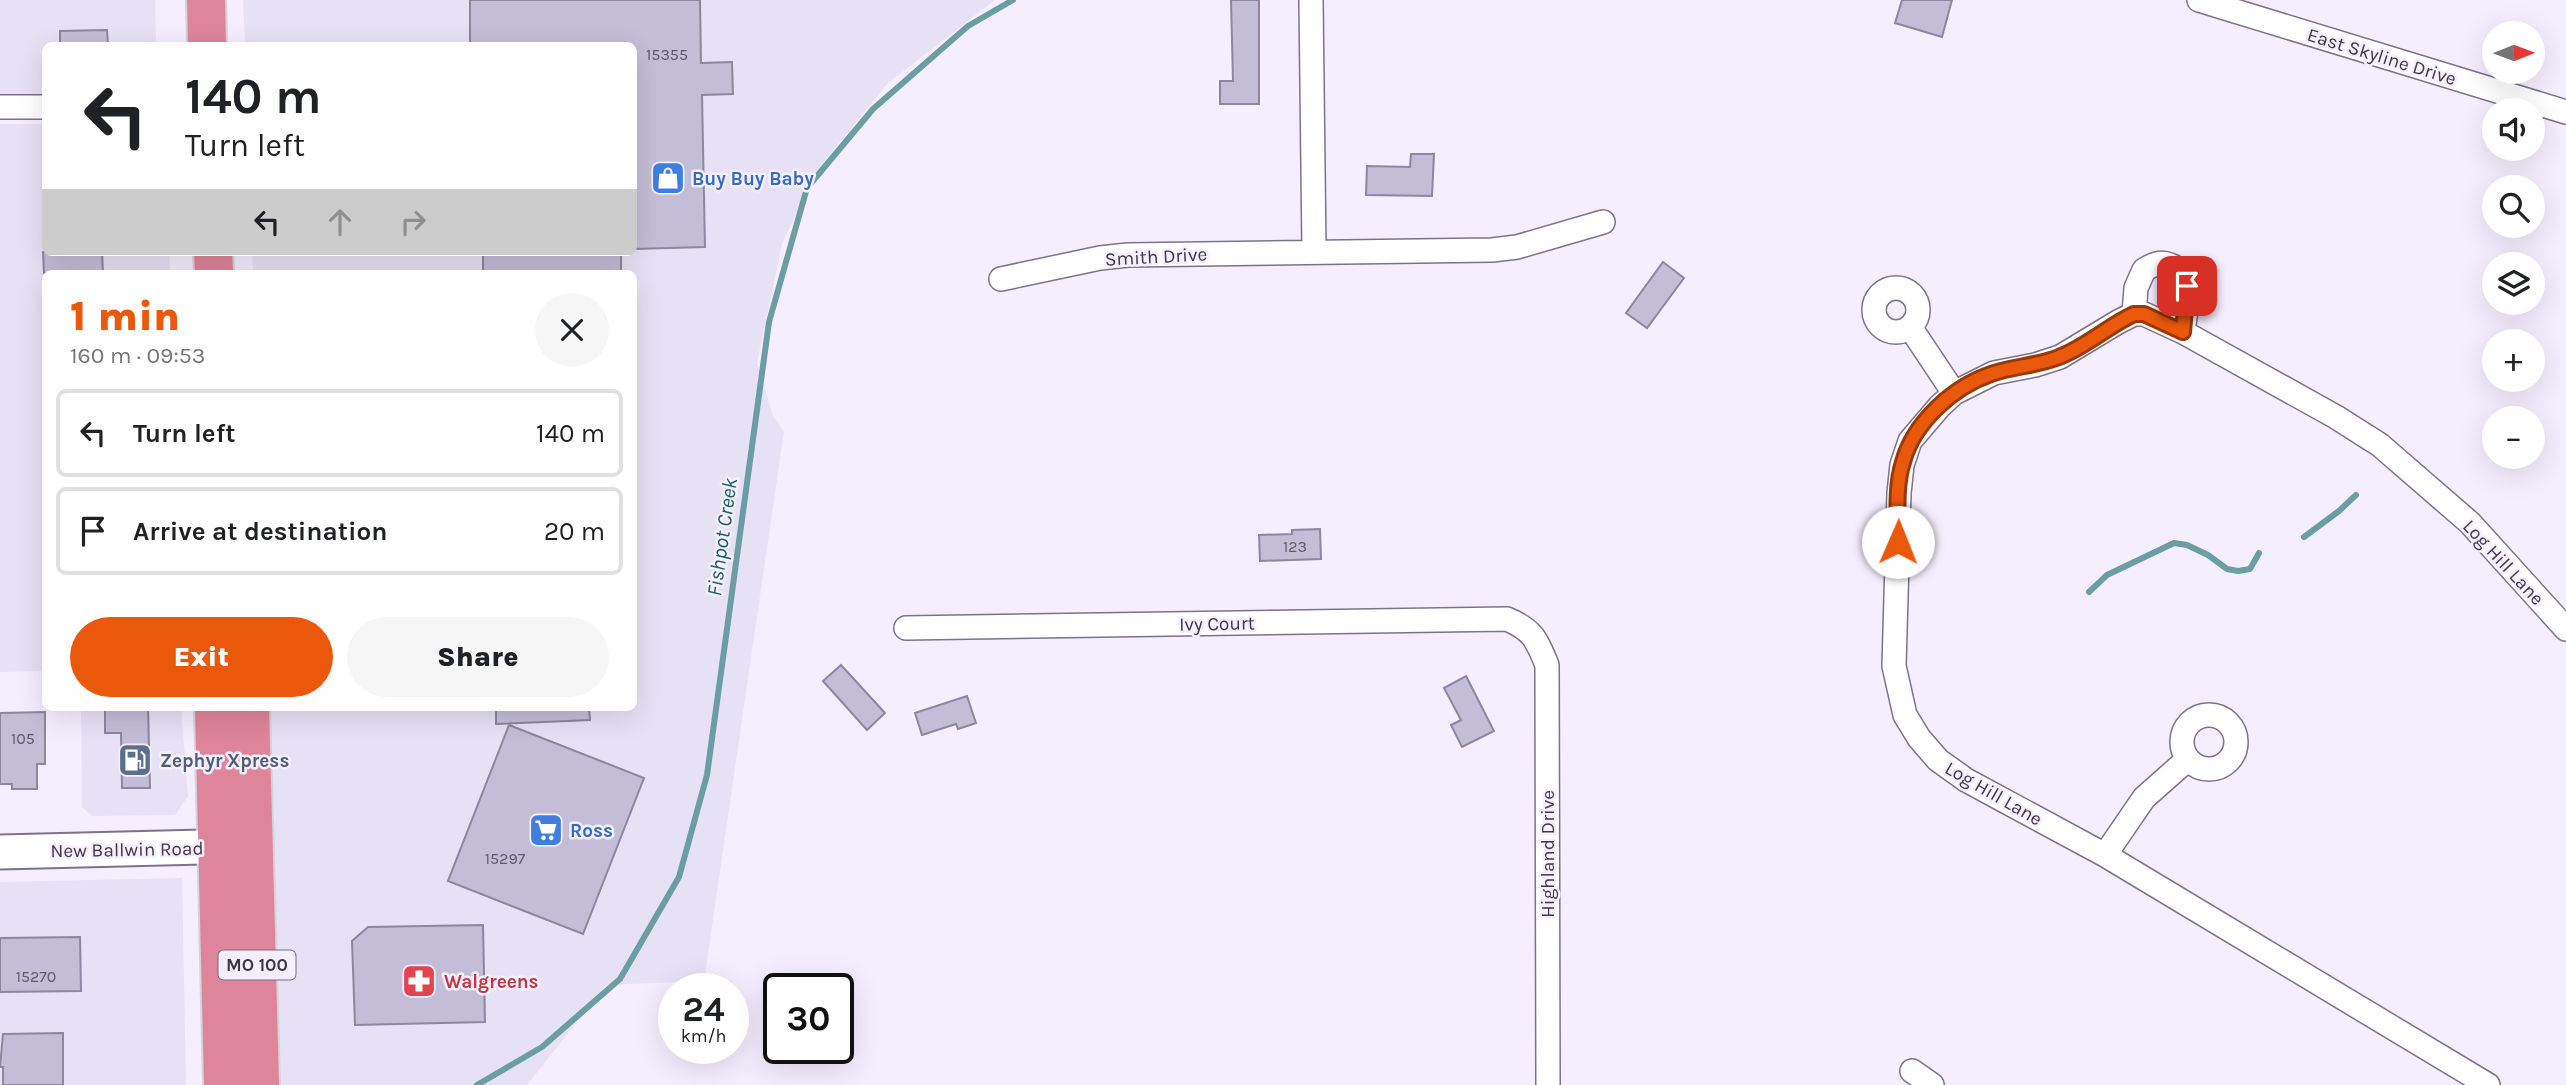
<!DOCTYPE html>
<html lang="en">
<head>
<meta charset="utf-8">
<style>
	:root { --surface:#fff; --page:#f6f6f6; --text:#202124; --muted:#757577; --line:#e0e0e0; --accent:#ea580c }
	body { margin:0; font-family:Karla,sans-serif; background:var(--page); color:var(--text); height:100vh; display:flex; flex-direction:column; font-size:26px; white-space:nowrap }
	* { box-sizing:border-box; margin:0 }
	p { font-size:23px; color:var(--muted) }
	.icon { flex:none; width:38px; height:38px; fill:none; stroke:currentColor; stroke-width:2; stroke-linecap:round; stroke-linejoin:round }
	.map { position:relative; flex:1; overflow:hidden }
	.sheet { position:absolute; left:42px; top:270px; width:595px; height:441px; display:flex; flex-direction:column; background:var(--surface); border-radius:10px; box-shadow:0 7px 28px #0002 }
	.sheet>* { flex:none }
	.banner { position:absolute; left:42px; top:42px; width:595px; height:214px; border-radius:10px; box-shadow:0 7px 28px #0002; background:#fff; color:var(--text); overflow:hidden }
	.needle { width:46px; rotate:89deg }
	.tools { position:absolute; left:2482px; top:21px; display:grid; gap:14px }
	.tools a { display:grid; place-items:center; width:63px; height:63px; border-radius:50%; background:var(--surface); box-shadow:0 7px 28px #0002; font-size:35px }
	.speed { position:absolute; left:658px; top:973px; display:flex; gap:14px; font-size:35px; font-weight:700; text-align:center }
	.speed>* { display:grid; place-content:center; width:91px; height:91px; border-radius:50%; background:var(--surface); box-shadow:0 7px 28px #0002; line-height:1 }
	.speed small { font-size:18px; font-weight:400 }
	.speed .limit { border:4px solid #111; border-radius:10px; background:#fff; color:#111 }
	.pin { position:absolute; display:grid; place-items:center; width:60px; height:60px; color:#fff; margin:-30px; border-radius:14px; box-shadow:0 4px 10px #0006 }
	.me { position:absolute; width:77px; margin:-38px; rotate:1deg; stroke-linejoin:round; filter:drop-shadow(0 0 5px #0008) }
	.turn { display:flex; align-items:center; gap:24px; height:147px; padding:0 28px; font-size:32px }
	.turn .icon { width:91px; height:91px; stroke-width:2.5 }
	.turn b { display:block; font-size:49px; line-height:60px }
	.lanes { display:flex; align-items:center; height:66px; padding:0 28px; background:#0003; justify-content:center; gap:35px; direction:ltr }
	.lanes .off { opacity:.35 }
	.round { display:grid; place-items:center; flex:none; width:74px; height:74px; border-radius:37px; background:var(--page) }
	.headline { display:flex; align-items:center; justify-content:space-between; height:119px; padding:0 28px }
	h1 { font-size:42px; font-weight:800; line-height:52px; color:var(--accent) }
	.cta { display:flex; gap:14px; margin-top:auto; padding:14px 28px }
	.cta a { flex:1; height:80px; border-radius:42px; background:var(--accent); color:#fff; font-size:28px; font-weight:800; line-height:80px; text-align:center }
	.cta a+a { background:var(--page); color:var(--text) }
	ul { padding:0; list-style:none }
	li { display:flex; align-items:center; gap:21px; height:88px; margin:0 14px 10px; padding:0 14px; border:4px solid var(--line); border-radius:10px }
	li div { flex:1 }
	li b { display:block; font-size:26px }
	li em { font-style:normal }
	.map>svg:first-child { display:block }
	.commercial { fill:#e7e1f5 }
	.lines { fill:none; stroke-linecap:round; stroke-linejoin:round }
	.stream { stroke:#6b9ea3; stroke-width:6 }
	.building { fill:#c4bdd7; stroke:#8c869e; stroke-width:2 }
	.street-casing { stroke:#7c728a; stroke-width:26 }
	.secondary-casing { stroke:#7c728a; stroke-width:37 }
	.highway-casing { stroke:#d4d3d6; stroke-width:42 }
	.street { stroke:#fff; stroke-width:23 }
	.secondary { stroke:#fff; stroke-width:33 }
	.highway { stroke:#df859b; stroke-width:38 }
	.route-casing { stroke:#983908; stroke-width:18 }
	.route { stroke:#ea580c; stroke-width:12 }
	.labels { text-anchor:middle; stroke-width:5; stroke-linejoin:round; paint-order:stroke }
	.number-label { font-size:16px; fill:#5f5a68 }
	.shield { fill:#f5eefe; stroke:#746f7b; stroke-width:2 }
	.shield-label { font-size:18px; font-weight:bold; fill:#3d3943 }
	.street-label { font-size:19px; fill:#3d3943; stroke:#f5eefe }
	.shop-label { font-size:19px; font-weight:bold; fill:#366cbe; stroke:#f5eefe; text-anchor:start }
	.service-label { font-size:19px; font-weight:bold; fill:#4e5e75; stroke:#f5eefe; text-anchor:start }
	.health-label { font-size:19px; font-weight:bold; fill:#be3a42; stroke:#f5eefe; text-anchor:start }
	.water-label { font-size:21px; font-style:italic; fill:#155e64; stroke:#f5eefe }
</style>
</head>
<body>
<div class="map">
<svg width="2566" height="1085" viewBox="0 0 2566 1085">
	<rect width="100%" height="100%" fill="#f5eefe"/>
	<!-- commercial -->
	<path class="commercial" d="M0,0H155L156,45L46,46L45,95L0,96Z
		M243,0H995L888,83L817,170L782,244L757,363L773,416L784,431L704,981L606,985L527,1085H280L268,707H634V273H253L252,252H634V46L245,45Z
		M0,124H45L46,252H169L170,273H46L45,671L0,672Z
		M81,707H181L188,796L175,815L92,816L82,807Z
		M182,878L186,1085H0V882Z"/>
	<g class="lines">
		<!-- stream -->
		<path class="stream" d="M2304,537L2339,511L2356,495
			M2089,592L2107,575L2174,543L2187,545L2208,555L2227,569L2238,571L2250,569L2259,553
			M477,1085L542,1047L620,979L679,877L707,775L769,322L807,188L873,109L968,26L1013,0"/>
	</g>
	<!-- building -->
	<path class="building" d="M470,0H700L701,63L732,62L733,94L702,95L705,247L634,249V46H470Z
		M1231,0H1259V104H1220V81H1233Z
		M1902,0H1952L1942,37L1895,23Z
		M107,30L108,46H60V31Z
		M1411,154H1434L1432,196L1366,195L1367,166L1410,167Z
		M43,252H102L103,273H44Z
		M483,252H621V273H483Z
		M1663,262L1684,278L1647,328L1626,313Z
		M1320,529L1321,559L1260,561L1259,535L1292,534V530Z
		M841,665L885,713L867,730L823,681Z
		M1466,676L1494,731L1462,747L1451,725L1461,720L1444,688Z
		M967,696L976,723L958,729L956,724L922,735L915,713Z
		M121,707H148L150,788H122L121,733H105V710H121Z
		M496,707H589L590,720L496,724Z
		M45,712V764H37V789H12V784H0V713Z
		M509,725L644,778L583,934L448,881Z
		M483,925L485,1022L355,1025L352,941L368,927Z
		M80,937L81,991L0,992V938Z
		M63,1033V1085H3V1067H0L3,1034Z"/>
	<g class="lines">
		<!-- street casing -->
		<g class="street-casing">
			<path id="street" d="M1311,0L1314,251
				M2199,0L2566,112
				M0,107H46
				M1001,279L1100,258L1128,255L1492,250L1517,247L1603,222
				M1874 310a22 22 0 1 1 44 0a22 22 0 1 1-44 0Z
				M2134,314L2136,288L2144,270C2152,265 2160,261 2170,265C2196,274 2185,312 2183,332
				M1910,327L1954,393
				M906,628L1507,619C1533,630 1537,640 1547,665L1548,1085
				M2182 742a27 27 0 1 1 54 0a27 27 0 1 1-54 0Z
				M2105,855L2144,798L2188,759
				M1912,1071L1932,1085
				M2488,1085L2105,855L1966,780L1938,760L1919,738L1905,715L1894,666L1899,493L1902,465L1910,441L1939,407L1954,393L1994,373L2035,365L2060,357L2118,322L2134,314H2144L2183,332L2336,417L2380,445L2470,523L2566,629"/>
		</g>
		<!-- secondary casing -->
		<g class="secondary-casing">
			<path id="secondary" d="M0,852L244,846"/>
		</g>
		<!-- highway casing -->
		<g class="highway-casing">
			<path id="highway" d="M206,0L207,46
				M213,252L214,273
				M214,707L223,1085
				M250,707L260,1085"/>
		</g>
		<!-- street -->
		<use href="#street" class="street"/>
		<!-- secondary -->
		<use href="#secondary" class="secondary"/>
		<!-- highway -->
		<use href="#highway" class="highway"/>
	</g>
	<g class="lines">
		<!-- route casing -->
		<g class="route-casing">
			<path id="route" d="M1898,542C1898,517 1895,487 1903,462C1914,422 1953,387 1991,374C2013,366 2037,366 2059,357C2086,347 2108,326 2134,314H2144L2183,332L2187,286"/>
		</g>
		<!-- route -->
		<use href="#route" class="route"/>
	</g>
	<!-- icons -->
	<defs>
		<g id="shop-square" transform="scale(1.75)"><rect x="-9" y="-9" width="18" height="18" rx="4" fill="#3f7fe0" stroke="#f5eefe"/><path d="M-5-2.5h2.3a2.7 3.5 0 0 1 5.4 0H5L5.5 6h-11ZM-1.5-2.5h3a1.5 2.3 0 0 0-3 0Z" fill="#fff"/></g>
		<g id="fuel-square" transform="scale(1.75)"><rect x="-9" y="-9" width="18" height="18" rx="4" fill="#5c6f8a" stroke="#f5eefe"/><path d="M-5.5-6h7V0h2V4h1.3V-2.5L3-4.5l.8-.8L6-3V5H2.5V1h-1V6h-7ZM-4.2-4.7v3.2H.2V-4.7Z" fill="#fff"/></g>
		<g id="supermarket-square" transform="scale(1.75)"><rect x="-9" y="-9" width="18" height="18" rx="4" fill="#3f7fe0" stroke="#f5eefe"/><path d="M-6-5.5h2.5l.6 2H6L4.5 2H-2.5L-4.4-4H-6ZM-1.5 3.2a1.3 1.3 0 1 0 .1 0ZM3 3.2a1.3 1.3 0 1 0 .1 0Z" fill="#fff"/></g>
		<g id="pharmacy-square" transform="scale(1.75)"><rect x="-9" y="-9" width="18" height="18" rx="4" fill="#e0444e" stroke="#f5eefe"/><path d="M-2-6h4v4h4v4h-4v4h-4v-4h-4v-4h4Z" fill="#fff"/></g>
	</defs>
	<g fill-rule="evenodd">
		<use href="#shop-square" x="668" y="178"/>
		<use href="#fuel-square" x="135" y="760"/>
		<use href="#supermarket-square" x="546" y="830"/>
		<use href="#pharmacy-square" x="419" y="981"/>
	</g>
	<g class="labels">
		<!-- number labels -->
		<g class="number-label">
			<text x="667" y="60">15355</text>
			<text x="1295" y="552">123</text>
			<text x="23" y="744">105</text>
			<text x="505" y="864">15297</text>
			<text x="36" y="982">15270</text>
		</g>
		<!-- shield labels -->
		<rect class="shield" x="218.5" y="950.5" width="77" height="29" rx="5"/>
		<g class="shield-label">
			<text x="257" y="971">MO 100</text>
		</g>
		<!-- street labels -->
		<g class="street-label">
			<text transform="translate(2382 56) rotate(17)" y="7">East Skyline Drive</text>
			<text transform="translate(1156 256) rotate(-3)" y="7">Smith Drive</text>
			<text transform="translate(2504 562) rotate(47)" y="7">Log Hill Lane</text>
			<text transform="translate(1217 623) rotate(-1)" y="7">Ivy Court</text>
			<text transform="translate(1994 793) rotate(30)" y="7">Log Hill Lane</text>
			<text transform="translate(127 849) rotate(-1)" y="7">New Ballwin Road</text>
			<text transform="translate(1547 854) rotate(-90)" y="7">Highland Drive</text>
		</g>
		<!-- shop labels -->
		<g class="shop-label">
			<text x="692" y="185">Buy Buy Baby</text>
			<text x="570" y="837">Ross</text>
		</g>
		<!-- service labels -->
		<g class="service-label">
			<text x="160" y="767">Zephyr Xpress</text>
		</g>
		<!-- health labels -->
		<g class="health-label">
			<text x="444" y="988">Walgreens</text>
		</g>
		<!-- water labels -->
		<g class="water-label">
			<text transform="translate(722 537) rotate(-82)" y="7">Fishpot Creek</text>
		</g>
	</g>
</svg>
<div class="tools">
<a><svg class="needle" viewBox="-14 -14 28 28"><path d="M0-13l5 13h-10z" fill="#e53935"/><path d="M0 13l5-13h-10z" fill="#757577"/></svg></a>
<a><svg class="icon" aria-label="sound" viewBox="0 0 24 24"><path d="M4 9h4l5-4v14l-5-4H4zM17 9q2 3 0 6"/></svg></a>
<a><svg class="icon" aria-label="search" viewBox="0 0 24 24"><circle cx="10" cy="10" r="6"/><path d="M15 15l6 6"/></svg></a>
<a><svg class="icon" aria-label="layers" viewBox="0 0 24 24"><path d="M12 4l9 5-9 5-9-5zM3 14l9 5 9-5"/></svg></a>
<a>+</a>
<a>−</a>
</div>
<div class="speed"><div>24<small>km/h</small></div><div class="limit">30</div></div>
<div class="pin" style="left:2187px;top:286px;background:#d93025"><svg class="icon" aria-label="arrive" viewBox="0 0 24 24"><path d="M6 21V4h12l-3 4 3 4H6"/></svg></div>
<svg class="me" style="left:1898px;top:542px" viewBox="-20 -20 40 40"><circle r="19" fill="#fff"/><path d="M0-13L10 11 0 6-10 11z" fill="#ea580c"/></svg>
<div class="banner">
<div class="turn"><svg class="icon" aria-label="left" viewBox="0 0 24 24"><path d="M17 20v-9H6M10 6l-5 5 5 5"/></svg><div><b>140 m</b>Turn left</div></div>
<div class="lanes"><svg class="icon" aria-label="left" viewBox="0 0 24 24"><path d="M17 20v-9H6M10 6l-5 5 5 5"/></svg><svg class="icon off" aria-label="ahead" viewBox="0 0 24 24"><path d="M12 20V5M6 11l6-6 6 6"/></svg><svg class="icon off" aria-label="right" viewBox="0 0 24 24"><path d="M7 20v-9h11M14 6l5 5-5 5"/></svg></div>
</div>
<section class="sheet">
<div class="headline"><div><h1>1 min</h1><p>160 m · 09:53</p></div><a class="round"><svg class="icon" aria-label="close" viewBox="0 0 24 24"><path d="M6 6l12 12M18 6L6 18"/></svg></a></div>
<ul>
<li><svg class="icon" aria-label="left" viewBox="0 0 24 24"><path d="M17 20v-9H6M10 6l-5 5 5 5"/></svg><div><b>Turn left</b></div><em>140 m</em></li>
<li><svg class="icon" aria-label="arrive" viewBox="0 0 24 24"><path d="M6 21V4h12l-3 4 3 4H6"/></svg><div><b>Arrive at destination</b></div><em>20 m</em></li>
</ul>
<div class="cta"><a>Exit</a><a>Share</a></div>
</section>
</div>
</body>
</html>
